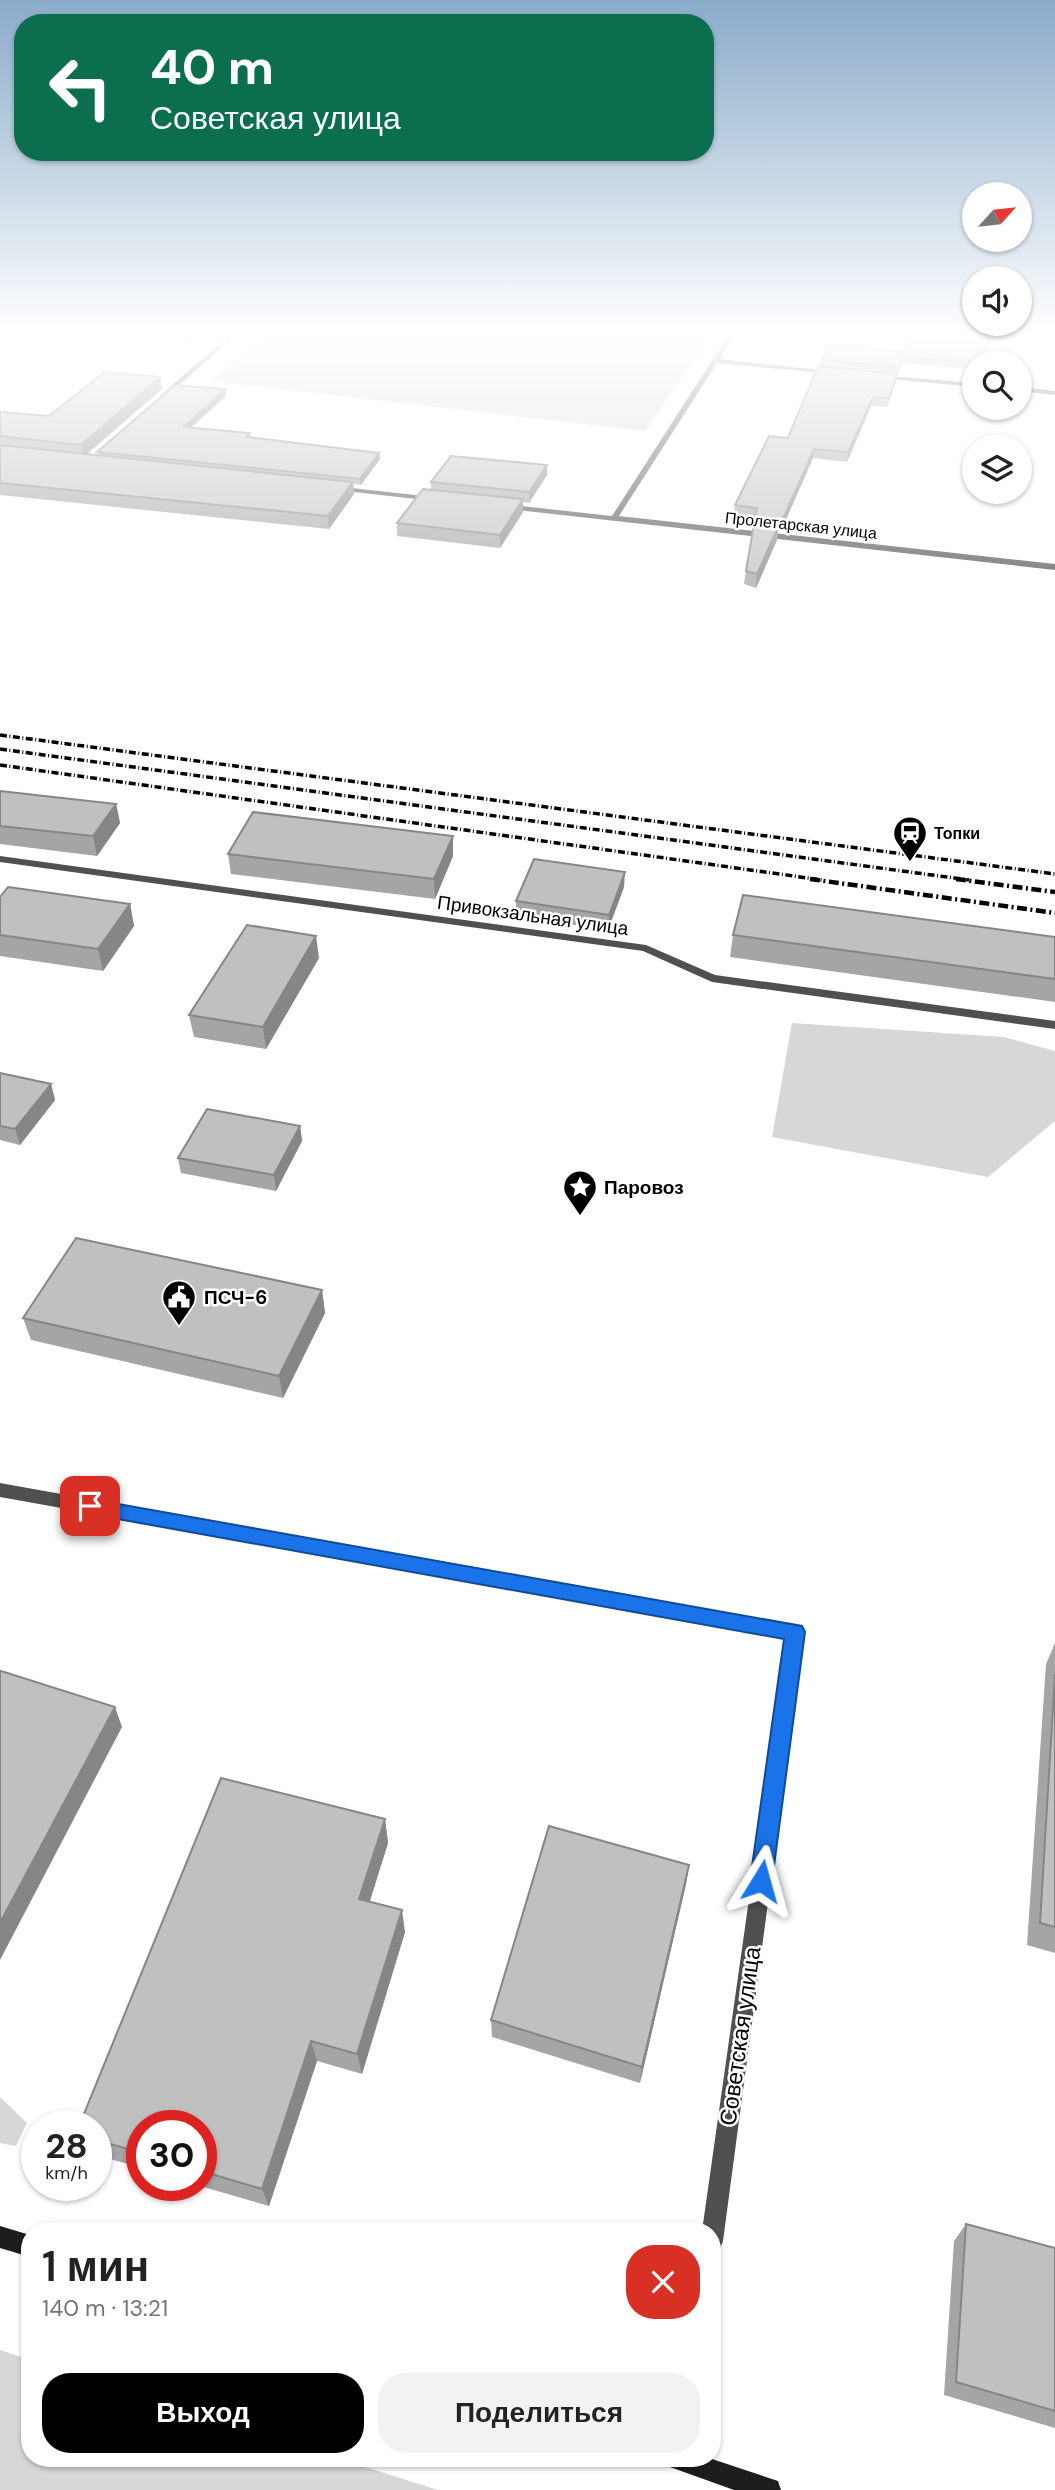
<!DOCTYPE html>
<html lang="ru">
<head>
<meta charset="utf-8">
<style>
	:root { --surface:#fff; --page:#f2f2f2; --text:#222; --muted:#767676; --accent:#000 }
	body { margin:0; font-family:"DM Sans",sans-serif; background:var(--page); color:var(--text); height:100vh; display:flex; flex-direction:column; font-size:26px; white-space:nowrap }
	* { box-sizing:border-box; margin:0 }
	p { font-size:23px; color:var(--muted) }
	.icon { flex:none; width:38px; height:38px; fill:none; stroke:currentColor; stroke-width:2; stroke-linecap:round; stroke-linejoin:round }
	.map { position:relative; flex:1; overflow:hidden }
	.details { position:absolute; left:21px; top:2222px; width:700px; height:245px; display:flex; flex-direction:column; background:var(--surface); border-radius:28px; box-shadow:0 2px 5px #0004 }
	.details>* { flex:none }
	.banner { position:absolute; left:14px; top:14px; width:700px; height:147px; border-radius:28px; box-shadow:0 2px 5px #0004; background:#0b6e4f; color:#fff; overflow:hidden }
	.needle { width:46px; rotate:63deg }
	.controls { position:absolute; left:962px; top:182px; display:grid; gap:14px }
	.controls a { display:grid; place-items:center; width:70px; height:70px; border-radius:50%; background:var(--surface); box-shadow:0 2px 5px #0004; font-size:35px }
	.speed { position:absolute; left:21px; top:2110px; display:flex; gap:14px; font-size:35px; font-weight:700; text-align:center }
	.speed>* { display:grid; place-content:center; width:91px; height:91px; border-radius:50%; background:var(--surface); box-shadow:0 2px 5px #0004; line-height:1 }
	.speed small { font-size:18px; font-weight:400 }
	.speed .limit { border:10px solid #d22; background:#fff; color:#111 }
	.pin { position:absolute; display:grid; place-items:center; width:60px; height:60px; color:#fff; margin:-30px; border-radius:14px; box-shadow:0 4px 10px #0006 }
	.me { position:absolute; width:77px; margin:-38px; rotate:8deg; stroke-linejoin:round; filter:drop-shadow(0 0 5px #0008) }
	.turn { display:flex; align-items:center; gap:24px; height:147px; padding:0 21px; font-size:32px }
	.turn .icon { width:91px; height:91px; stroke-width:2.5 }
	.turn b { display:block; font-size:49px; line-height:60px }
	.round { display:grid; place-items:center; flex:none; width:74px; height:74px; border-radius:28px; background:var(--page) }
	.head { display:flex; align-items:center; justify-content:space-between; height:119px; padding:0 21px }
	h1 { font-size:42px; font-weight:600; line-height:52px }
	.primary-button { display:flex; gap:14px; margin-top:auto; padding:14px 21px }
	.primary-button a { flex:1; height:80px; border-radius:28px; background:var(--accent); color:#fff; font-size:28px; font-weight:600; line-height:80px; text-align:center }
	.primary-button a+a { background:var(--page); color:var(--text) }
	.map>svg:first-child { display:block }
	.green { fill:#d7d7d7 }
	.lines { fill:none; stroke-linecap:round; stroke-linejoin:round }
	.street { fill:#505050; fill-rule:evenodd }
	.secondary { fill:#1d1d1d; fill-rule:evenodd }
	.rail-far1 { stroke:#000; stroke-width:3.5; stroke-dasharray:7 2.5 1 2.5; stroke-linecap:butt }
	.rail { stroke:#000; stroke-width:4.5; stroke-dasharray:10 3.5 2 3.5; stroke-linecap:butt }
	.wall { fill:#a5a5a5 }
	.shaded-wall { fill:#868686 }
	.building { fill:#c0c0c0; stroke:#868686; stroke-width:2 }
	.route { fill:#1a73e8; stroke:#114b97; stroke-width:2 }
	.labels { text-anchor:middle; stroke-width:5; stroke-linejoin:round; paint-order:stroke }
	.far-street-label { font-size:16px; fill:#000; stroke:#fff }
	.far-poi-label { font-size:16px; font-weight:bold; fill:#000; stroke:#fff; text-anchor:start }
	.street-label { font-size:19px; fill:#000; stroke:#fff }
	.poi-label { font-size:19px; font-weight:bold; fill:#000; stroke:#fff; text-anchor:start }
	.near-street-label { font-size:23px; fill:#000; stroke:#fff }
</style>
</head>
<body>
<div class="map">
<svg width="1055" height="2490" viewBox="0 0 1055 2490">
	<rect width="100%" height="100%" fill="#fff"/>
	<!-- green -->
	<path class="green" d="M272,331H714L645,431L210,381Z
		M792,1023L1004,1037L1055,1051V1121L988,1177L772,1137Z
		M0,2097L27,2123L16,2146L0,2143Z
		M0,2350L30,2360V2459H340L438,2490H0Z"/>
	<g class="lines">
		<!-- street -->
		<path class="street" d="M234,331H241L164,398H160V396Z
			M731,331H737L719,359L837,372L834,374L717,363L619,516L1055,564V570L500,508L499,506L503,504L612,516Z
			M877,375L975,383V387L879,378Z
			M1020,387L1055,391V395L1020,391Z
			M333,486L434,497L438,499L434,501L336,490L332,488Z
			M0,856L646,945L715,975L1055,1021V1029L712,982L643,951L0,862Z
			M0,1483L801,1627L804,1632L723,2241L720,2249L712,2252V2231H702L786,1638L0,1497Z"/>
		<!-- secondary -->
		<path class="secondary" d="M0,2226L30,2235V2257L0,2248Z
			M666,2459H712L778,2481L781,2490H734L670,2467Z"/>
		<!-- rail-far1 -->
		<path class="rail-far1" d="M0,735L1055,874
			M0,749L969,880
			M0,765L822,880"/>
		<!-- rail -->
		<path class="rail" d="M810,879L1055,913
			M956,879L1055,892"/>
	</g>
	<!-- wall -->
	<path class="wall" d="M81,331H205L193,341Z
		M829,344L975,362V369L902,363L899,373L821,366L822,360Z
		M896,382L887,407L871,406L847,462L813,458L781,531L778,530L777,540L756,588L744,584L746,571L755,517L734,515L735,505L788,438Z
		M162,389L87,454L98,455L97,452L226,396L191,427L250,433V437L380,459L361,485L353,484L354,494L329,529L0,495V412L49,416Z
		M547,465V475L529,503L523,502V512L500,548L397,536V523L431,490V482Z
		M0,791L116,804L120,823L97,856L0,844Z
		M453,836V856L435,899L231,874L228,854Z
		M624,887L608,930L516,916V901Z
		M0,897L130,904L134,926L103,971L0,956Z
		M733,935L1055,937V1002L730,957Z
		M319,958L266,1049L194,1037L189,1015Z
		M0,1073L51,1084L55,1100L20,1145L0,1140Z
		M300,1126L302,1141L276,1191L181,1173L178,1158Z
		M322,1290L325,1313L283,1398L31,1340L23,1318Z
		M1055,1643V1953L1027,1945L1046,1664Z
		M385,1819L388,1843L370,1901L405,1932L362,2074L317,2061L269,2206L200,2186H201V2126H142V2168L96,2155V2126Z
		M689,1865L686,1884L640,2083L492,2037L491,2020Z
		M966,2224L1055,2248V2428L944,2395L954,2241Z"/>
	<!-- shaded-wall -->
	<path class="shaded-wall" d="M192,331H205L193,341Z
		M897,374L896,382L887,407L889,398Z
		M160,377L162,389L83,457L81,445Z
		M225,389L226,396L185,433L184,427Z
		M873,397L871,406L847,462L848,452Z
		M814,449L813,458L781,531L782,521Z
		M379,453L380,459L361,485L360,479Z
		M547,465V475L529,503V492Z
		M353,482L354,494L329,529L328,516Z
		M523,499V512L500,548V535Z
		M778,527L777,540L756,588L757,574Z
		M116,804L120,823L97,856L93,836Z
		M453,836V856L435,899L434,879Z
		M625,872L624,887L608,930L609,915Z
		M130,904L134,926L103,971L98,949Z
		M316,936L319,958L266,1049L263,1027Z
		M51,1084L55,1100L20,1145L15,1129Z
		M300,1126L302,1141L276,1191L274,1175Z
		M322,1290L325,1313L283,1398L279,1376Z
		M115,1707L122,1727L0,1960V1923Z
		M385,1819L388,1843L363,1922L359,1899Z
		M689,1865L686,1884L640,2083L642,2067Z
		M402,1910L405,1932L362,2074L357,2054Z
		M311,2041L317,2061L269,2206L262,2189Z"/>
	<!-- building -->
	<path class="building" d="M913,331H990L983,362L975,363L903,357L900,367L822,360L829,344L905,352Z
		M818,366L897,374L889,398L873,397L848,452L814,449L782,521L755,518L757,508L735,505L769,436L788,438Z
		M105,372L160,377L81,445L0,436V412L49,416Z
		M175,385L225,389L184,427L250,433L247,437L379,453L360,479L97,452Z
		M0,445L353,482L328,516L0,483Z
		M451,456L547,465L529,492L431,482Z
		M423,489L523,499L500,535L397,523Z
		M754,524L778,527L757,574L746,571Z
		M0,791L116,804L93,836L0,826Z
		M253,812L453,836L434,879L228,854Z
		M534,859L625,872L609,915L516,901Z
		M8,887L130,904L98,949L0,935V897Z
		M743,895L1055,937V979L733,935Z
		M247,925L316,936L263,1027L189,1015Z
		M0,1073L51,1084L15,1129L0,1126Z
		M207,1109L300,1126L274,1175L178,1158Z
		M76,1238L322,1290L279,1376L23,1318Z
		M1,1671L115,1707L0,1923V1672Z
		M1055,1674V1927L1040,1923Z
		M221,1778L385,1819L359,1899L402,1910L357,2054L311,2041L262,2189L201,2171V2126H142V2153L96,2140V2126H79Z
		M549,1826L689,1865L642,2067L491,2020Z
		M966,2224L1055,2248V2411L956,2382Z"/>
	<!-- sky -->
	<linearGradient id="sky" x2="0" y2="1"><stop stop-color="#8aabca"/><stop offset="0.49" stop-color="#fff"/><stop offset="1" stop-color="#fff" stop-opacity="0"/></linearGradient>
	<rect width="1055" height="680" fill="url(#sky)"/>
	<!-- route -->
	<path class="route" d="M90,1499L802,1626L805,1632L772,1881L769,1889L761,1892L753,1889L750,1881L784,1639L90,1514L83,1512L80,1506L83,1501Z"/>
	<!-- icons -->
	<defs>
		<g id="station-pin" transform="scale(1.75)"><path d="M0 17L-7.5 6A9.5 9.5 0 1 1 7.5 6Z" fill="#000" stroke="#fff"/><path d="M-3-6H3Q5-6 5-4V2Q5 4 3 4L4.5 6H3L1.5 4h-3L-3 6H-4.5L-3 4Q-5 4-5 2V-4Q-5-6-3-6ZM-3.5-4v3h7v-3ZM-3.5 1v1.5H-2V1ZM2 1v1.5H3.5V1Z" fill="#fff"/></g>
		<g id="sight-pin" transform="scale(1.75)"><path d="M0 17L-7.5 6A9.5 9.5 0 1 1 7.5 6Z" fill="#000" stroke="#fff"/><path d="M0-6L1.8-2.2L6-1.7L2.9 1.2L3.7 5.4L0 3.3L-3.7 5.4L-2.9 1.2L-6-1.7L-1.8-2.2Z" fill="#fff"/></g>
		<g id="civic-pin" transform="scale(1.75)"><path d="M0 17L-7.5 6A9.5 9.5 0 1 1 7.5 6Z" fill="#000" stroke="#fff"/><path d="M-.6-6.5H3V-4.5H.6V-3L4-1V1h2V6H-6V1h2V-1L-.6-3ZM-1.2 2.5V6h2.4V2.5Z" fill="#fff"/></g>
	</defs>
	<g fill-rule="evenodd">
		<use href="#station-pin" x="910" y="833"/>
		<use href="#sight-pin" x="580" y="1187"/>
		<use href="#civic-pin" x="179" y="1297"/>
	</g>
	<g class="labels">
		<!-- far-street labels -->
		<g class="far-street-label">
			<text transform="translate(801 525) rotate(6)" y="6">Пролетарская улица</text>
		</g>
		<!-- far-poi labels -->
		<g class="far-poi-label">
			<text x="934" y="839">Топки</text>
		</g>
		<!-- street labels -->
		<g class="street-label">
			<text transform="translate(533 915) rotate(8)" y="7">Привокзальная улица</text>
		</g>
		<!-- poi labels -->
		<g class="poi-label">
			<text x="604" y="1194">Паровоз</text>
			<text x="204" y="1304">ПСЧ-6</text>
		</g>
		<!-- near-street labels -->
		<g class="near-street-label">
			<text transform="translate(740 2036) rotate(-82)" y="8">Советская улица</text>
		</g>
	</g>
</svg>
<div class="controls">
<a><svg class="needle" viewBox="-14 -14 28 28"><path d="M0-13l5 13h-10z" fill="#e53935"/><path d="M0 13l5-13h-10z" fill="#767676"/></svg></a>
<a><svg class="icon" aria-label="sound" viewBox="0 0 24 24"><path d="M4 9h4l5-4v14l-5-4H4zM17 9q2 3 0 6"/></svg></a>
<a><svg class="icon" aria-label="search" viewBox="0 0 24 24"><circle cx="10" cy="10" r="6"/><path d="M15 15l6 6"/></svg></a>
<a><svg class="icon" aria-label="layers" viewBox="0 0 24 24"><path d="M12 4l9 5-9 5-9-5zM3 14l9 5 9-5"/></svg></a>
</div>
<div class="speed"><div>28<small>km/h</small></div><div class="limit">30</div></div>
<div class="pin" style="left:90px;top:1506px;background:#d93025"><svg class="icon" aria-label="arrive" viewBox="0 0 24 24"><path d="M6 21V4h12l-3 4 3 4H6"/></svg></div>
<svg class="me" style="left:761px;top:1881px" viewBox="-20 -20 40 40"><path d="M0-17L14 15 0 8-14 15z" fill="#1a73e8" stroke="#fff" stroke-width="4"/></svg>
<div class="banner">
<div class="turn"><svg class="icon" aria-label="left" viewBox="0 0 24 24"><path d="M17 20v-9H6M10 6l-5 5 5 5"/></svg><div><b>40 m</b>Советская улица</div></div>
</div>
<section class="details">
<div class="head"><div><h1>1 мин</h1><p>140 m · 13:21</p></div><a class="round" style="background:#d93025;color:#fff"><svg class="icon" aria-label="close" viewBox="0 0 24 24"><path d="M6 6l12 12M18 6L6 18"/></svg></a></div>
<div class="primary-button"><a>Выход</a><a>Поделиться</a></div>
</section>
</div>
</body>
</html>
